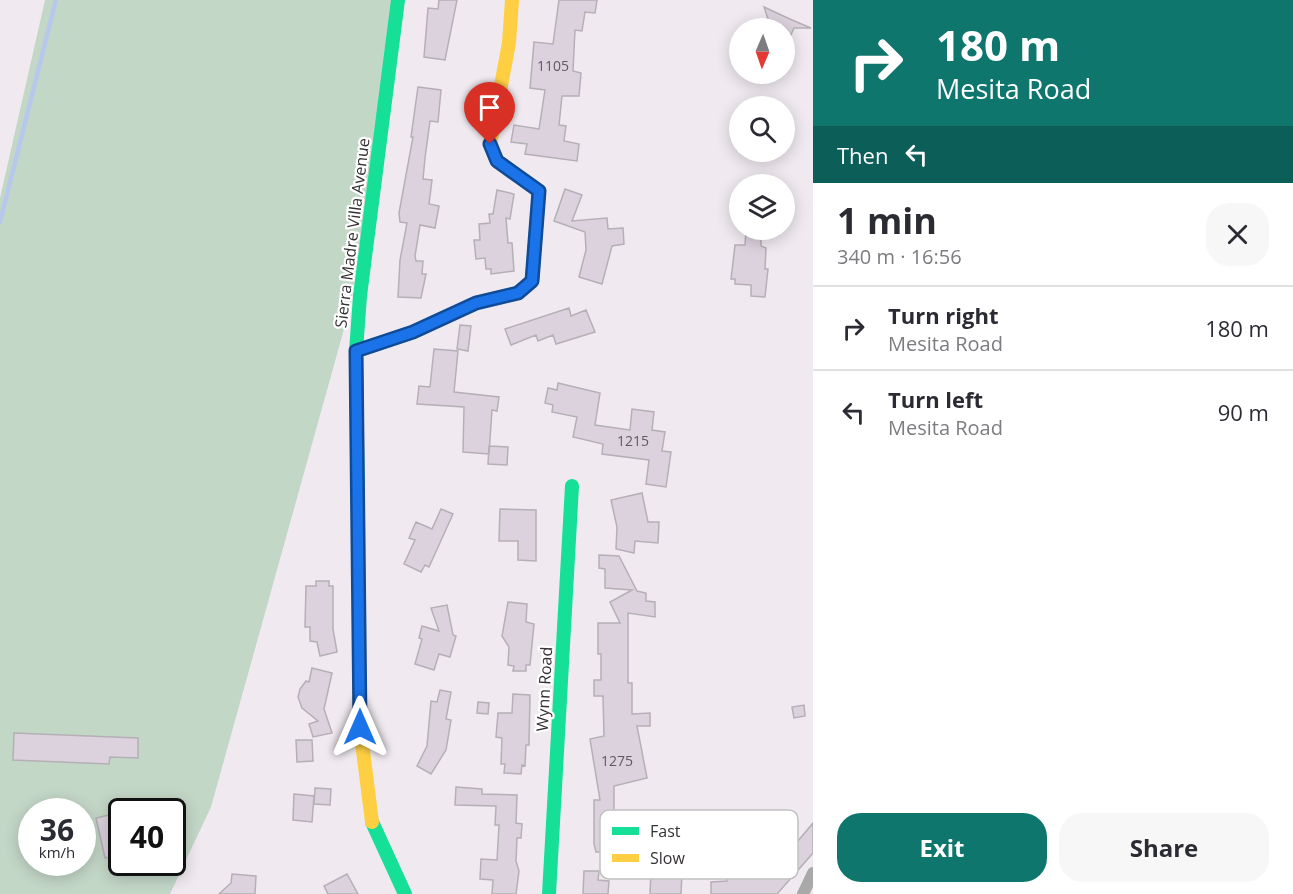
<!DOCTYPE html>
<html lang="en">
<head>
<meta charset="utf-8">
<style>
	:root { --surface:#fff; --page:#f7f7f7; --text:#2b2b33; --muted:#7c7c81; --line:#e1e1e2; --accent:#0f766e }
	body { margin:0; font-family:"Open Sans",sans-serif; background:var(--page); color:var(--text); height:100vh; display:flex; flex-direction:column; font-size:22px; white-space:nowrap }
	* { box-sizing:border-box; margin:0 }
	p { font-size:20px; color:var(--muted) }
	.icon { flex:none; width:33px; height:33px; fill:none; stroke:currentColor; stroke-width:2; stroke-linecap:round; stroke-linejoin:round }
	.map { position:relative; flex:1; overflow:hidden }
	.panel { display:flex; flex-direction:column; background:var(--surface); width:480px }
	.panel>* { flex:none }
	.guide { background:#0f766e; color:#fff; overflow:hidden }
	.needle { width:39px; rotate:182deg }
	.controls { position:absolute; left:729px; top:18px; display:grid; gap:12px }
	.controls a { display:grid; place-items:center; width:66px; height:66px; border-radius:50%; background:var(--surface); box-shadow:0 3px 15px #0003; font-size:30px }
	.speed { position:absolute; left:18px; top:798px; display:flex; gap:12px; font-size:30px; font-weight:700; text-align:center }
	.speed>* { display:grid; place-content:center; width:78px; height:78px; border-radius:50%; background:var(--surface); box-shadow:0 3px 15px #0003; line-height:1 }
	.speed small { font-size:15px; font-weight:400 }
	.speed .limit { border:3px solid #111; border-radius:9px; background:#fff; color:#111 }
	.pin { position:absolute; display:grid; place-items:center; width:51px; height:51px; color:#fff; margin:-62px -26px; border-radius:50% 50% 50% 0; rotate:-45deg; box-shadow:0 0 6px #0007 }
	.pin .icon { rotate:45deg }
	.me { position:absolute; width:66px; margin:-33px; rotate:0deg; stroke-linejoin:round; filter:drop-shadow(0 0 4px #0008) }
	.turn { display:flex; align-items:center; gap:21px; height:126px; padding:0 24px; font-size:27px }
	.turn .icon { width:78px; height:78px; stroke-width:2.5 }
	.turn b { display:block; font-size:42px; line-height:51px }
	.then { display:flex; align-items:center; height:57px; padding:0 24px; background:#0003; gap:12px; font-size:22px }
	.round { display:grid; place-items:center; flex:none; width:63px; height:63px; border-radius:24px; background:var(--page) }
	.headline { display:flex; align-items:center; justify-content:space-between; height:102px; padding:0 24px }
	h1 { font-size:36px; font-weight:700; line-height:45px }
	.action { display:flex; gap:12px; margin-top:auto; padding:12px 24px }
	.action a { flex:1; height:69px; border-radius:24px; background:var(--accent); color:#fff; font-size:24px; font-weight:700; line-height:69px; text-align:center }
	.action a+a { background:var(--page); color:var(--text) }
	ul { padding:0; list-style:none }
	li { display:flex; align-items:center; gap:18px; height:84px; padding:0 24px; border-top:2px solid var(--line) }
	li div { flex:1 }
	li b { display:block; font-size:22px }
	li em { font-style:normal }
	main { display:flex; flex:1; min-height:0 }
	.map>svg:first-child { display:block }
	.green { fill:#c3d7c7; fill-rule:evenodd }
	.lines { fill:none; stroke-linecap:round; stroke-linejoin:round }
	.stream { stroke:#b7c8ec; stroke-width:4.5 }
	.building { fill:#dcd2de; stroke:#b4b0b5; stroke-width:1.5 }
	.street { stroke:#aaa9a9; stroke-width:12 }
	.fast { stroke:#16e098; stroke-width:14 }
	.slow { stroke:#ffcf43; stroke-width:14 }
	.route-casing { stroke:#114b97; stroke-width:15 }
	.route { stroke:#1a73e8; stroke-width:10 }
	.labels { text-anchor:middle; stroke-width:4.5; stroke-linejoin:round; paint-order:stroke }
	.number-label { font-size:14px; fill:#5f595f }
	.street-label { font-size:16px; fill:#353135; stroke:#fff }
	.key { fill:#fff; stroke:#c2c1c2; stroke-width:1.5 }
	.key-label { font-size:16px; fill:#353135 }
</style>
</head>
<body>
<main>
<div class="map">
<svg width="813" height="894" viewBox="0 0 813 894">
	<rect width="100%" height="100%" fill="#f0eaf0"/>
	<!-- green -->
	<path class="green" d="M45,0H395L351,304L211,807L170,894H0V198ZM32,812H82V862H32ZM122,812H172V862H122Z"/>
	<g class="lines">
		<!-- stream -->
		<path class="stream" d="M0,222L56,0"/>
	</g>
	<!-- building -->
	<path class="building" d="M439,0H457L445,60L424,57L428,8L438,9Z
		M559,0H597L595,13L585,12L582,31L575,30L573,71L581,73L579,96H562L559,125L566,126L564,141L579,144L577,161L525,154L527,144L511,142L514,125L539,129L545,90L530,88L534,42L553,44Z
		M764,7L792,20L811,28H794L784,50V28H763L768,19Z
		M418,87L441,90L438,122L430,121L425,158L423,179L432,180L429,204L439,206L435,228L420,225L415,256L416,261H423L422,274H426L421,298L398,297L400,260L407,223L400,222L399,213L413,137H411Z
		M565,189L582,195L572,221L607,218L608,229L623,228L624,244L612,246L602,284L579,277L586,250L585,232L554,221Z
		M497,190L514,194L510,219L506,218L508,243H512L514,271L491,274V269H486L485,258L476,259L474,240H480L479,224L490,223L489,214H493Z
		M746,230H761V246L766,248L765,269H768L765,297L751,296V285L735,284V279H731L735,245H745Z
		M569,308L571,316L586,310L595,332L556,344L553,335L538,341L536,335L511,345L505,329Z
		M460,325L471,326L468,351L457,349Z
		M434,349L458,351L454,392L499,397L497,411L492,410L489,454L463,452L464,407L417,404L419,386L430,387Z
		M558,383L600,393L595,425L630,430L632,409L654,412L652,430L665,432L662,451L671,452L666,487L646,484L649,460L602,454L603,444L573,437L577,417L552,412L553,405L545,403L548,388L557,390Z
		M489,446L508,447L507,465L488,464Z
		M642,493L648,522H659L658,543L635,541L634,553L616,549L617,527L611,500Z
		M441,509L453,514L429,567L425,565L421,572L404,564L415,540L409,538L416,522L432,529Z
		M500,509L536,510V561L518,560V541H499Z
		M599,555L619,556L637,591L646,593V601L655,602V617L628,613V683H632V714L650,713V726H637L647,778L614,786V822H619V828H627V839L650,853L644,861L629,852H596L594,844V800H600L590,739L604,736L603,696H594V680H601V654H598V623H620L610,602L632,590L605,588V569L599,568Z
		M316,581H329V586H333V629L337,652L320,656L317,642L310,641V627H305L306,586H316Z
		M508,602L527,604L526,622L534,624L530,665H526V671H513L514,666L508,665L509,647L502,636Z
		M447,605L453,635L456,636L450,657L439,654L434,670L415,664L422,639L419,638L422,626L439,631L431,608Z
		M312,668L332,673L324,709L332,733L313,737L309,724L318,721L302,708L298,697L300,689L306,681L309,682Z
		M440,690L451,692L446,719L451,720L446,750L431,774L417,766L427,746L431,701L437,702Z
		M513,694L530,695L529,745H526L525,766L522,765L521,774L504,773L505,764H501L502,738L496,737L498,713H512Z
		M478,702L489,703L488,714L477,713Z
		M804,705L805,716L794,718L792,707Z
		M14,733L138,738V758L110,757L109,764L13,760Z
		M296,740H312L313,761L297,762Z
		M456,787L482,789V794L517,795L516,823L522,824L521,838H517L516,861L519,871L516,894H492L493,880L480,879L481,859L497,860L499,825H495L496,806L455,805Z
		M315,788L331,789L330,805L314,804Z
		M294,794L314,796L312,822L293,820Z
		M122,812V855L105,858L96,818Z
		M813,823V853L777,894H711V882L727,881L726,873L767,871L779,858L782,860Z
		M584,871H599L598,880L609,881L608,894H583Z
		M651,871L682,873L681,894H650Z
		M232,874L256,876L255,894H219L231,883Z
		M347,874L358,894H328L324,886Z"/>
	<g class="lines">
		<!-- street -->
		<path class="street" d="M803,894L813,873"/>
		<!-- fast -->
		<path class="fast" d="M356,351L413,332L476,303L518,293L532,281L539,191L503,165
			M358,518L356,351L360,296L398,0
			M372,822L405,894
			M549,894L572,486"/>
		<!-- slow -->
		<path class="slow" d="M503,165L497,161L490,144L509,43L512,0
			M358,518L360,727L372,822"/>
	</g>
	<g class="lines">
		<!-- route casing -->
		<g class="route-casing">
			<path id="route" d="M360,727L356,351L413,332L476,303L518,293L532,281L539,191L497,161L490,144"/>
		</g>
		<!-- route -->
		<use href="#route" class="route"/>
	</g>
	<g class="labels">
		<!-- number labels -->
		<g class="number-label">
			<text x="553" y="71">1105</text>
			<text x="633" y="446">1215</text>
			<text x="617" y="766">1275</text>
		</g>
		<!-- street labels -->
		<g class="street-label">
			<text transform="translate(352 233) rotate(-83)" y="6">Sierra Madre Villa Avenue</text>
			<text transform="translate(544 689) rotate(-87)" y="6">Wynn Road</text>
		</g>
	</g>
	<!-- legend -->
	<rect x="600" y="810" width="198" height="69" rx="9" class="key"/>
	<rect x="612" y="827" width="27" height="8" fill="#16e098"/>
	<rect x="612" y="854" width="27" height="8" fill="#ffcf43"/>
	<g class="key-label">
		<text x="650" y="837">Fast</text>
		<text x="650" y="864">Slow</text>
	</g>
</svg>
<div class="controls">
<a><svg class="needle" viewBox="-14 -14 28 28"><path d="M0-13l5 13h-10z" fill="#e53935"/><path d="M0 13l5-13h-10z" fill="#7c7c81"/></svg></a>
<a><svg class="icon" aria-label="search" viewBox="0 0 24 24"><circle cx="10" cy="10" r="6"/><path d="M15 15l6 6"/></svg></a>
<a><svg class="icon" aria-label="layers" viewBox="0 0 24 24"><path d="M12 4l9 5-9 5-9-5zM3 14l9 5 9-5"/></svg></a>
</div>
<div class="speed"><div>36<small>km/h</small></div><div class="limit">40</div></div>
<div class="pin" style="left:490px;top:144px;background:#d93025"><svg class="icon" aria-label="arrive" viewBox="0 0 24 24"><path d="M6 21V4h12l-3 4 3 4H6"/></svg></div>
<svg class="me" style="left:360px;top:727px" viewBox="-20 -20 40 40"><path d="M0-17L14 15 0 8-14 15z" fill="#1a73e8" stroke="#fff" stroke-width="4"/></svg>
</div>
<section class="panel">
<div class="guide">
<div class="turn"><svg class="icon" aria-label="right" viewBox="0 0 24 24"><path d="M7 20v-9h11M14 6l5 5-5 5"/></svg><div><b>180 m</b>Mesita Road</div></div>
<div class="then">Then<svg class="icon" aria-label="left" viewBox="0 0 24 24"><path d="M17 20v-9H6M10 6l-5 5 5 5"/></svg></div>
</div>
<div class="headline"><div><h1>1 min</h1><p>340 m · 16:56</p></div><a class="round"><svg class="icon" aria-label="close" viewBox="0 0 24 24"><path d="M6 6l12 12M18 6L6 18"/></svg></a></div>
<ul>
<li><svg class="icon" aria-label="right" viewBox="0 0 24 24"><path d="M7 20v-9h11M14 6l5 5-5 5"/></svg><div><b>Turn right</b><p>Mesita Road</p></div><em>180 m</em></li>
<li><svg class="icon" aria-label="left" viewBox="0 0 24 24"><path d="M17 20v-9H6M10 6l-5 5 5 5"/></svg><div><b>Turn left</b><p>Mesita Road</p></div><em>90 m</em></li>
</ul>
<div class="action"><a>Exit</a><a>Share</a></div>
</section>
</main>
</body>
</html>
